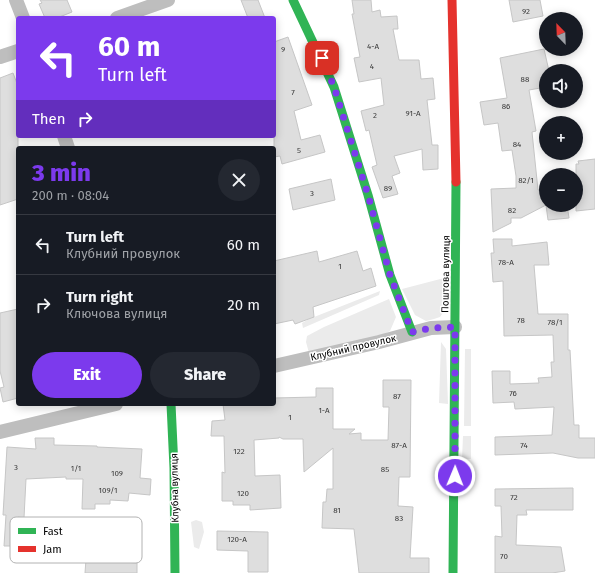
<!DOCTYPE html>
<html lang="en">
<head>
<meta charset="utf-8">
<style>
	:root { --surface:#171b24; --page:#242831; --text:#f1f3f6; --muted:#9ea1a6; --line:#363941; --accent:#7c3aed }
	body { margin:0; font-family:"Fira Sans",sans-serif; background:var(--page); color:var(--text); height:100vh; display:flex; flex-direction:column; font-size:15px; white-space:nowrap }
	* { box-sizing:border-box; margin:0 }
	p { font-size:13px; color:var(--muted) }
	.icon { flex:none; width:22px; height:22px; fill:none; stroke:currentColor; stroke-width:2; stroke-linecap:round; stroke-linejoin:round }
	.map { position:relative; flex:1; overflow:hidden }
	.side { position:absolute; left:16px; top:146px; width:260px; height:260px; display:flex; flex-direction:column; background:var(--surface); border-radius:4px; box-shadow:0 2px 10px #0003 }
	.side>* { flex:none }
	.guide { position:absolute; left:16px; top:16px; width:260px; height:122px; border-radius:4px; box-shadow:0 2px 10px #0003; background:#7c3aed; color:#fff; overflow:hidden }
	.needle { width:26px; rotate:337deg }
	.controls { position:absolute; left:539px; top:12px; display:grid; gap:8px }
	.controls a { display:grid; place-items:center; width:44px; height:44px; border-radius:50%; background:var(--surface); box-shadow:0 2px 10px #0003; font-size:20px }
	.pin { position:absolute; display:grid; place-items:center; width:34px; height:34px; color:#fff; margin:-17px; border-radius:8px; box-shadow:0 2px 6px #0006 }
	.me { position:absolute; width:44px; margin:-22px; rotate:1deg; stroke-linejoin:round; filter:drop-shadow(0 0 3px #0008) }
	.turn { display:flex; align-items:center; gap:14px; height:84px; padding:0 16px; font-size:18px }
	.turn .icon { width:52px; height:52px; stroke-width:2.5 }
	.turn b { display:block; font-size:28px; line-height:34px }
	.then { display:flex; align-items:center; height:38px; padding:0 16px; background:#0003; gap:8px; font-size:15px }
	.round { display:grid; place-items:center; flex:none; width:42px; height:42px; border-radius:21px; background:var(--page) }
	.headline { display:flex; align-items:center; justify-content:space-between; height:68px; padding:0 16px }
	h1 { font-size:24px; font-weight:800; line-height:30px; color:var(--accent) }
	.primary-button { display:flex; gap:8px; margin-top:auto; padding:8px 16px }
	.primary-button a { flex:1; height:46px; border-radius:24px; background:var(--accent); color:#fff; font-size:16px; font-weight:800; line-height:46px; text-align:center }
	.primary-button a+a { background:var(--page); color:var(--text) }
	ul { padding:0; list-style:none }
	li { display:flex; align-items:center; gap:12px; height:60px; padding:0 16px; border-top:1px solid var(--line) }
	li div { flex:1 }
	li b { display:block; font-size:15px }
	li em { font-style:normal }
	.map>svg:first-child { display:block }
	.green { fill:#ebebeb }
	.building { fill:#dedede; stroke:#c6c6c6 }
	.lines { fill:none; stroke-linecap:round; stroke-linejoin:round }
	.street { stroke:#bebebe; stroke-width:14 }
	.fast { stroke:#30b455; stroke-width:9 }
	.jam { stroke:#e5322d; stroke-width:9 }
	.route { stroke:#7c3aed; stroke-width:7; stroke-dasharray:0 12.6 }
	.labels { text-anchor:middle; stroke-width:3; stroke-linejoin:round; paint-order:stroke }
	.number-label { font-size:8px; fill:#383838 }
	.street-label { font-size:10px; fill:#000; stroke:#fff }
	.key { fill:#fff; stroke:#b2b2b2; stroke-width:1 }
	.key-label { font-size:11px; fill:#000 }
</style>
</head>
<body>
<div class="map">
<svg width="595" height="573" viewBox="0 0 595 573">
	<rect width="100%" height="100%" fill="#fff"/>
	<!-- green -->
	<path class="green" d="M448,277L445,310L440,317L434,319L426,321L415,315L402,289Z
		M380,291L379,295L303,328L302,323L309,319Z
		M389,299L396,317L390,331L383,335L309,353L306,342L307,336L324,327Z
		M441,342L446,349L448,404L439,403Z
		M465,349H471V426H464Z
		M463,436H471V459H462Z
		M196,520L202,522L204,532L199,549L194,547L191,522Z"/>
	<!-- building -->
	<path class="building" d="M40,0H67L72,12L57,18H45L39,4L42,3Z
		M241,0H258L265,18H248Z
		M352,0H371L372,12L380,10L381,17L397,16L398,29H393L399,60H419L421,79L433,78L435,99L427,100L432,145H438V169L423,170L422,149L394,156L400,173L392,176L398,194L383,198L372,167L377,165L369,130L366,131L361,111L384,105L381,78L359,82L354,58L360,57L352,14H354Z
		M509,0H540L543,16L513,22Z
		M288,37L312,105L294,111L301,140L320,135L325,152L282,164L280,156L274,157V42Z
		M544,49L549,71H546V87L529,90L536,131L532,132L538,190L546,189V205L521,218H511V223L493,232L491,189L516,188V176L512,150L502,151L498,123L484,125L480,102L507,98L500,58Z
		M13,73L18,86V199L0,205V78Z
		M595,159V209L576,211V164H579L578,161Z
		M331,179L335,200L293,210L289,189Z
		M546,205H567L569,218L548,220Z
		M493,239H512V246L547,242L549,265H534L538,314H568V350H570L574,425H579V438H595V458H578L553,453L495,455V437L552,435L554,407L515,409L514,402L493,403L492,371H510V384L539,383L538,378L552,377L551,362H554L553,335L504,336L503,281L493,282L491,253H494Z
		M317,251L319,262L357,251L363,271L371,268L376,286L313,307L314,317L295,324L293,320L274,324V261Z
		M18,309V398L3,402L0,388L4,387L0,371V313Z
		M383,380H411L410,477H399L398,506L413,507L410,558H429V573H359L354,529L322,528L323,502H326L327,489H333V448L304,472L303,439H283L279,437V438L254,440L255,476L280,475L281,508L250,510V505H233V501H222V472L225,473L224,436H211L212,421L225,420L223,404H274V398L316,397V388H333V429H355L349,434L361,433V440H388L389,407H383Z
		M35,438H54V445L97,446V447L142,449L140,478L151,479L150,495L129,493L128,501L110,500V504H95V509H82L83,479H66V477L26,479L24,518L18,517L17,546H4L6,515H3L7,447L36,449Z
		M573,488V510H526L527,515H517L516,545L561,547L565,571L552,573H495V536L502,537L501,506H495V489Z
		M217,531L268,532V572H248V551L217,550Z
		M86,559L137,563V573H85Z"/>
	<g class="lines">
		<!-- street -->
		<path class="street" d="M16,0L23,18
			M117,18L168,0
			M0,57L18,51
			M64,136L68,148
			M274,366L379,342L431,328L455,327
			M0,432L116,404"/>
		<!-- fast -->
		<path class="fast" d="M293,0L334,87L368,195L390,275L412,332
			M171,404L174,468L175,573
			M453,573L456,182"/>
		<!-- jam -->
		<path class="jam" d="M452,0L456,182"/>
	</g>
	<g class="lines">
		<!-- route -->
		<path class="route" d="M322,58L334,87L368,195L390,275L412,332L431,328L455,327V476"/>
	</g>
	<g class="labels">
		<!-- number labels -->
		<g class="number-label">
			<text x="526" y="14">92</text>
			<text x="373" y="49">4-А</text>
			<text x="283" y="52">9</text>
			<text x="372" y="69">4</text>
			<text x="525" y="82">88</text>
			<text x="293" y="95">7</text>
			<text x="506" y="109">86</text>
			<text x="413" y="116">91-А</text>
			<text x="375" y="118">2</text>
			<text x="517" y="147">84</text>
			<text x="299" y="153">5</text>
			<text x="526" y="183">82/1</text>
			<text x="388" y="191">89</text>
			<text x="312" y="196">3</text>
			<text x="512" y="213">82</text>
			<text x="506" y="265">78-А</text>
			<text x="340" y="269">1</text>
			<text x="521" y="323">78</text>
			<text x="555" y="325">78/1</text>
			<text x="513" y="396">76</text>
			<text x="397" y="399">87</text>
			<text x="324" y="413">1-А</text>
			<text x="290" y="420">1</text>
			<text x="399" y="448">87-А</text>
			<text x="524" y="448">74</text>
			<text x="239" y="454">122</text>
			<text x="16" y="470">3</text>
			<text x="76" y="471">1/1</text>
			<text x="385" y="472">85</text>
			<text x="117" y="476">109</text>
			<text x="108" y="493">109/1</text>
			<text x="243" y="496">120</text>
			<text x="514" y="500">72</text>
			<text x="337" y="513">81</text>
			<text x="399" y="521">83</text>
			<text x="237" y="542">120-А</text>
			<text x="504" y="559">70</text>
		</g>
		<!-- street labels -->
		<g class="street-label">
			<text transform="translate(445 274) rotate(-89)" y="4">Поштова вулиця</text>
			<text transform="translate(353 347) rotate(-13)" y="4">Клубний провулок</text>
			<text transform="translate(174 488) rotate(-91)" y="4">Клубна вулиця</text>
		</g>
	</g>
	<!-- legend -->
	<rect x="10" y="517" width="132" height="46" rx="6" class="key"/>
	<rect x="18" y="528" width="18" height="6" fill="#30b455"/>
	<rect x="18" y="546" width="18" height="6" fill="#e5322d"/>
	<g class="key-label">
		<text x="43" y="535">Fast</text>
		<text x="43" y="553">Jam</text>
	</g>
</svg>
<div class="controls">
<a><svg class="needle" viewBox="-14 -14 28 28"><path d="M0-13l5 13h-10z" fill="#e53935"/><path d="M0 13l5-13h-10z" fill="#9ea1a6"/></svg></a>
<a><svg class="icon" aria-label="sound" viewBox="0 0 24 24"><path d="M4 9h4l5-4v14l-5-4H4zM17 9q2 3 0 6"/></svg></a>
<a>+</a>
<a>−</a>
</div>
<div class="pin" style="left:322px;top:58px;background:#d93025"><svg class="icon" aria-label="arrive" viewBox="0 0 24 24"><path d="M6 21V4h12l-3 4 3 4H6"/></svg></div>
<svg class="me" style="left:455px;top:476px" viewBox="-20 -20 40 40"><circle r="17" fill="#7c3aed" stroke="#fff" stroke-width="3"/><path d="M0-11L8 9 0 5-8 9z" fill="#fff"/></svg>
<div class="guide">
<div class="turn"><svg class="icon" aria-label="left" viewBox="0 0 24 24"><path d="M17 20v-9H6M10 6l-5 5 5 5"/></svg><div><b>60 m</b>Turn left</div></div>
<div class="then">Then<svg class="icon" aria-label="right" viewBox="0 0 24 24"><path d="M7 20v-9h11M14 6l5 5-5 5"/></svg></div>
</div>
<section class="side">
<div class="headline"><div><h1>3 min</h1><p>200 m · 08:04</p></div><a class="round"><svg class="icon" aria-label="close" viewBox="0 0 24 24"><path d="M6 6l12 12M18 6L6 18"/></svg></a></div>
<ul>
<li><svg class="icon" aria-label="left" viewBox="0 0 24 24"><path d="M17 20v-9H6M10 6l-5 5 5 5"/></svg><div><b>Turn left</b><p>Клубний провулок</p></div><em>60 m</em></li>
<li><svg class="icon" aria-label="right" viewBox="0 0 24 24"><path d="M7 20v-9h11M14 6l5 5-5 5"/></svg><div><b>Turn right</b><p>Ключова вулиця</p></div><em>20 m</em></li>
</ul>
<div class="primary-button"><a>Exit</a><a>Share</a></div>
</section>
</div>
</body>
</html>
